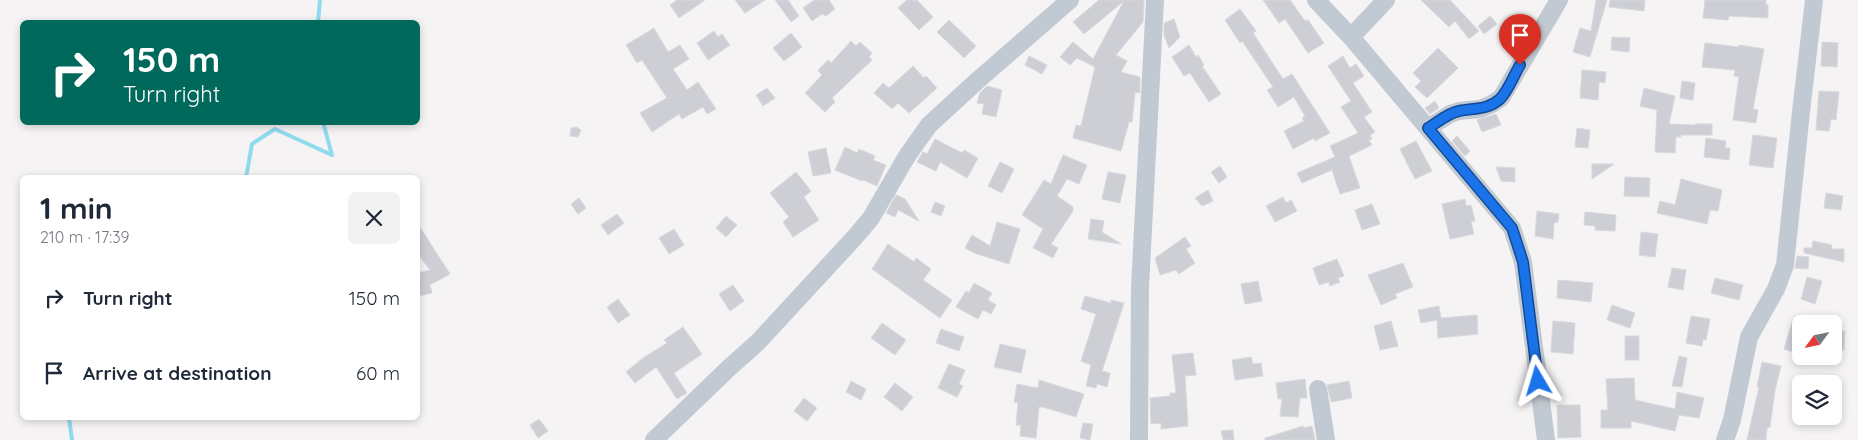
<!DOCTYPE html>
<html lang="en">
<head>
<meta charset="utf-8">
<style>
	:root { --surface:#fff; --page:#f2f2f3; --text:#1f2937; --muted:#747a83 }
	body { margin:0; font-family:Quicksand,sans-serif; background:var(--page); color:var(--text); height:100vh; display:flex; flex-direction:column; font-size:19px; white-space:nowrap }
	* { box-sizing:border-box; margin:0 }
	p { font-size:16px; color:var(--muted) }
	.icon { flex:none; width:28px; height:28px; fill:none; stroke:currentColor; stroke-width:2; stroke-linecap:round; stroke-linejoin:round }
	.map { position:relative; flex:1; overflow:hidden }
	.sheet { position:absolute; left:20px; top:175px; width:400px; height:245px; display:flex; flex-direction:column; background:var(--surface); border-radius:8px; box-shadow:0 2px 8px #0003 }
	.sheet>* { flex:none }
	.hud { position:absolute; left:20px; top:20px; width:400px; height:105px; border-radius:8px; box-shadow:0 2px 8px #0003; background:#00695c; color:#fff; overflow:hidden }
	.needle { width:32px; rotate:237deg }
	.fabs { position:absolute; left:1792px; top:315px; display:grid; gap:10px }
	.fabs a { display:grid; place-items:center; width:50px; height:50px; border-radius:8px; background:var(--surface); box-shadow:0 2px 8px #0003; font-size:25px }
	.pin { position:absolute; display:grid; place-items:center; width:42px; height:42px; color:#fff; margin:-51px -21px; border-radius:50% 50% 50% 0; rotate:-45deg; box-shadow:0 0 5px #0007 }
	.pin .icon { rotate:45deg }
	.me { position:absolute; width:55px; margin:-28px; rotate:353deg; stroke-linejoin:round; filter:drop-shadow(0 0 4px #0008) }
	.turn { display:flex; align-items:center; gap:18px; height:105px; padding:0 20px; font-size:22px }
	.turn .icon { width:65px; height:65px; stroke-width:2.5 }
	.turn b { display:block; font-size:35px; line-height:42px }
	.round { display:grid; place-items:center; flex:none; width:52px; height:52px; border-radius:8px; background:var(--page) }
	.overview { display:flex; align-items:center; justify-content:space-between; height:85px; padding:0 20px }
	h1 { font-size:30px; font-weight:800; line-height:38px }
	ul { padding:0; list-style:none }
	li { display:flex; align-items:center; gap:15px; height:75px; padding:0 20px }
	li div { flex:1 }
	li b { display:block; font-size:19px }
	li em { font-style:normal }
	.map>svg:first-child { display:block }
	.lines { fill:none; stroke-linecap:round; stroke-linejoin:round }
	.stream { stroke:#90daee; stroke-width:4 }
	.building { fill:#cdcfd5; stroke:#d7d9de }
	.minor { stroke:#c1cad2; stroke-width:18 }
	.route-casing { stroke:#114b97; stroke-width:12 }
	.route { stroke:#1a73e8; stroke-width:9 }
</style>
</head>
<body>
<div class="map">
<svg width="1858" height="440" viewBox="0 0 1858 440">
	<rect width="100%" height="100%" fill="#f5f3f3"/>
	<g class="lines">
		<!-- stream -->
		<path class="stream" d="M318,22L320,0
			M246,178L252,144L275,129L332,155L323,122
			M69,418L72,440"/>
	</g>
	<!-- building -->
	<path class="building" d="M677,0H705L679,18L670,5Z
		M735,0H765L745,13Z
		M775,0H788L799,16L791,22Z
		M814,0H829L835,9L826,16L822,14L812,21L803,8Z
		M907,0H917L933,17L919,30L898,8Z
		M1099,0H1144L1143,22L1116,55L1127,61L1121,72L1140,77V93L1135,92L1132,122H1129L1121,151L1073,138L1076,125L1081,126L1095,67L1077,58L1070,65L1060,57L1073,42L1093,59L1124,1L1084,34L1073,22Z
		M1263,0H1290L1305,21L1308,20L1324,43L1308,53L1285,19L1279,23Z
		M1421,0H1450L1479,31L1469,39L1455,21L1449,27Z
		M1596,0H1607L1590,57L1573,52L1580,28L1591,31Z
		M1610,0H1645L1644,11L1609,7Z
		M1705,0H1766V5H1768V18L1729,16L1728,20L1703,18Z
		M1240,9L1256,31L1253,33L1283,79L1292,74L1330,133L1315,141L1314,138L1293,149L1284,131L1304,121L1302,118L1305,116L1294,97L1278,107L1267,90L1273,87L1242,41L1240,43L1225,20Z
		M1490,16L1497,24L1484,34L1478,26Z
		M1174,19L1180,37L1169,48L1164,35V23Z
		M949,20L976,46L964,58L937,32Z
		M654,28L668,52L680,45L689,59L673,69L687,90L698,82L716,109L707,114L703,107L682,119L679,114L652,132L640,113L667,98L642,60L637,63L626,45Z
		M714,31L718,37L722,34L730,45L708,60L697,43Z
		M791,33L802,47L784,61L773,48Z
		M1612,37L1630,38L1629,52L1611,50Z
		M851,41L856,46L860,42L872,53L869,57L872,60L832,98L835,102L825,112L805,93L822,75L818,70L828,60L831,63Z
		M1822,42L1838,43L1837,67L1821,66Z
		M1705,43L1739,47V45L1764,49L1753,109L1758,110L1756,123L1733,120L1739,77L1734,76L1735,70L1702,67Z
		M1189,45L1196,57L1198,55L1204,65L1202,66L1221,94L1209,102L1190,73L1184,76L1172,57Z
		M1438,48L1458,68L1427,98L1415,87L1421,81L1413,73Z
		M1029,56L1047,65L1042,74L1025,65Z
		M1343,56L1350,68L1356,64L1364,76L1353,83L1372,112L1364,117L1375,132L1370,135L1372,139L1369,140L1372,145L1349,156L1360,188L1340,194L1332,170L1302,183L1297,173L1335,157L1330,146L1358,133L1341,107L1351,101L1328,66Z
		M913,66L924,78L926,76L937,88L909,113L898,103L892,109L874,93L883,83L889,88Z
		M1582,70L1606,72L1605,83L1599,82L1598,100L1580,98Z
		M1682,81L1695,83L1693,100L1680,98Z
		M987,86L1002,90L996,117L982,114L984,104L977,103L980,93Z
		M767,88L775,98L763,106L756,95Z
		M1644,88L1675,96L1669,124L1695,125V124H1712V135H1681V137H1676L1675,153L1655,152L1657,110L1640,106Z
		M1819,91L1839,92L1836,120L1831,119L1829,131L1816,130Z
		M1435,101L1439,108L1430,114L1425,108Z
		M1496,114L1501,125L1482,132L1477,120Z
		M576,127L581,130L578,137L570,136L571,128Z
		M1577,128L1590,130L1588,148L1575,147Z
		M1753,135L1777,138L1773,168L1749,165Z
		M1457,136L1470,151L1465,156L1452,141Z
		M1706,138L1726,141L1725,148H1730L1729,160L1704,157Z
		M935,139L962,153L964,150L978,158L967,178L940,162L936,171L917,162L923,152L927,154Z
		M1416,141L1432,171L1415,179L1400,149Z
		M845,147L857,153L859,149L875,156L873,160L886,165L877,186L863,180L862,181L835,170Z
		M826,148L831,173L813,176L808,152Z
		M1063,155L1087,165L1079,184L1067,179L1057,196L1073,207V211L1051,244L1058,248L1053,258L1033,248L1043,229L1022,215L1044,180L1051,184Z
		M1000,162L1014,169L1002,193L988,186Z
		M1592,164H1614L1592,179Z
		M1220,166L1227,177L1219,183L1211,172Z
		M1496,167L1515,168V182L1501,181Z
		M796,172L811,191L804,197L819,220L793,237L783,222L789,217L770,193Z
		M1108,172L1126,175L1120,203L1102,199Z
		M1625,177L1650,178L1649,197L1624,196Z
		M1681,179L1722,190L1718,211L1710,210L1707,224L1657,213L1660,201L1675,205Z
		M1208,190L1213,201L1202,206L1195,198Z
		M1826,193L1843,196L1841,210L1824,208Z
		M896,195L905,199L919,221L898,210L895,217L886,213Z
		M1283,197L1286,203L1291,200L1297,211L1275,222L1266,206Z
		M579,198L586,208L578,214L571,204Z
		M1465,199L1466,206L1471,205L1475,221L1471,222L1474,234L1450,239L1442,204Z
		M935,202L945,206L941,216L931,212Z
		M1372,204L1380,224L1362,230L1355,210Z
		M1537,211L1559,214L1558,222L1554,223L1553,239L1535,236Z
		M1585,212L1616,215L1615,231L1595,230V226L1584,225Z
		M617,214L624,223L608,235L601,225Z
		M726,216L737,225L726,237L716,228Z
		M1091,219L1104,221L1102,232L1121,244L1088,239Z
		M997,222L1020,229L1009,264L974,253L965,248L972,235L990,246Z
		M418,224L450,274L430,285L432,293L419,296L418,273L430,270L418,254Z
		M674,229L684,245L669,254L659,238Z
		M1641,232L1658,234L1655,257L1639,255Z
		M1185,237L1191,246L1186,249L1195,263L1179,274L1176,270L1160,275L1155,258Z
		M1813,241L1832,245L1831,249H1844V262L1804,253V248H1812Z
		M888,244L914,262L916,258L931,269L923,280L952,300L940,318L872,269Z
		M1797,256L1809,257L1808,269L1795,268Z
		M1337,259L1344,276L1338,278L1340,282L1330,286L1329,282L1319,285L1313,268Z
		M1403,263L1413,287L1395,294L1397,298L1381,305L1368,275Z
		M1672,268L1686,270L1683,290L1668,287Z
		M1807,277L1822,281L1815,304L1801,299Z
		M1715,278L1743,285L1739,300L1711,293Z
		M1558,280L1593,283L1591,302L1557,298Z
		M1258,281L1262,301L1245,304L1241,284Z
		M974,283L992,293L988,300L996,305L991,314L983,310L978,319L956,307L966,291L969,293Z
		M733,285L744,301L730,311L719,294Z
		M1085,296L1111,303V300L1124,303L1102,371L1110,373L1107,387L1097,384L1096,388L1086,386L1091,365L1081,361L1096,314L1081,309Z
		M618,299L630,315L618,323L607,307Z
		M1612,305L1635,313L1630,328L1607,320Z
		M1439,306L1441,318L1477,315L1478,334L1438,338L1437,320L1421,323L1418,310Z
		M1691,316L1710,319L1706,340L1703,339L1702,346L1686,343Z
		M1793,319L1801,322V354L1784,349Z
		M1391,321L1398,346L1380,350L1374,326Z
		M1553,321L1575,323L1573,354L1551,352Z
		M882,323L906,340L895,355L871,338Z
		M683,327L702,354L674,373L687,393L677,399L656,367L635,383L626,372L643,358L667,343L664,340Z
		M941,329L964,337L959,351L936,343Z
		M1836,331H1845L1844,350L1834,349Z
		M1625,336H1639V360H1625Z
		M1000,344L1026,350L1021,373L994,367Z
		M1193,353L1196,375L1185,376L1188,426L1161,429V423L1151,424L1150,398L1170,396V393H1176L1172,355Z
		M1679,356L1687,358L1682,387L1672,386Z
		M1251,357L1253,364L1261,363L1263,376L1235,380L1232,360Z
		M1762,362L1781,366L1775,390L1770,427L1767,428L1766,440H1747L1759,387H1757Z
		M949,364L965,370L959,384L963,386L957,397L938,388Z
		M1634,378L1635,400L1675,409L1677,392L1704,398L1699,418L1679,415L1675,431L1631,421V428H1601V410H1608L1606,379Z
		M1305,379L1307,398H1300L1298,417L1280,416L1282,399H1278L1276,383Z
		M1039,380L1084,394L1076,417L1043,407H1039L1036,438L1020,436L1021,425H1016L1018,403L1014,402L1017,384L1038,388Z
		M851,381L866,389L861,400L846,392Z
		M1349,381L1352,398L1331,402L1327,385Z
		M895,383L913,397L902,411L884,397Z
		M804,398L817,408L807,421L794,411Z
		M1557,405H1580L1581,437L1558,438Z
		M539,419L548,431L538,438L530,425Z
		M1083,423L1093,424L1090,440L1080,438Z
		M1303,426L1304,428L1312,426L1315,440H1265V438Z
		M1233,430L1234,440H1223L1221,431Z"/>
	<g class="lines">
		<!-- minor -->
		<path class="minor" d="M1316,0L1351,37L1512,228L1523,262L1546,440
			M1351,37L1386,0
			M1428,128L1450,114L1459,111L1480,109L1492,104L1501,98L1559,0
			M1318,389L1326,440
			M654,440L730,367L758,342L855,237L871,218L907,156L929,125L977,81L1070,0
			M1139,440L1140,287L1155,0
			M1725,440L1732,420L1749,337L1776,289L1785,265L1801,112L1814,0"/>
	</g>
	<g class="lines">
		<!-- route casing -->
		<g class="route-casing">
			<path id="route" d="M1520,65C1514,75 1508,91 1500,99C1488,110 1474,108 1459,111C1448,113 1438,122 1428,128L1512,228L1523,262L1538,381"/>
		</g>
		<!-- route -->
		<use href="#route" class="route"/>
	</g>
</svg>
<div class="fabs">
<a><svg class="needle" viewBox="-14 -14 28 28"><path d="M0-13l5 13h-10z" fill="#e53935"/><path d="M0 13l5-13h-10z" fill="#747a83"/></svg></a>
<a><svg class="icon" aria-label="layers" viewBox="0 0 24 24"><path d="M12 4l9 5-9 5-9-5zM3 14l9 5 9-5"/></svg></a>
</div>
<div class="pin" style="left:1520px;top:65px;background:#d93025"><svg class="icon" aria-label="arrive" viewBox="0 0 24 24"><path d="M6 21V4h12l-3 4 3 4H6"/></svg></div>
<svg class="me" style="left:1538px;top:381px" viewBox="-20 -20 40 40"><path d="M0-17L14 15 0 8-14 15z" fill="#1a73e8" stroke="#fff" stroke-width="4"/></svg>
<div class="hud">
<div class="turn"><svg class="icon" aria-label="right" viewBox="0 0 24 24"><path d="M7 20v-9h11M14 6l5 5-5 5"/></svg><div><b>150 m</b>Turn right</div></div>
</div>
<section class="sheet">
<div class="overview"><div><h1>1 min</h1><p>210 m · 17:39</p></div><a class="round"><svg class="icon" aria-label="close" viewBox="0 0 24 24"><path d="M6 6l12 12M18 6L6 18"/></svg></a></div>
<ul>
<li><svg class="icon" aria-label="right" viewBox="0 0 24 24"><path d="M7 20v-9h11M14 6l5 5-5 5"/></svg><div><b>Turn right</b></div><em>150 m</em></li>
<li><svg class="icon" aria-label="arrive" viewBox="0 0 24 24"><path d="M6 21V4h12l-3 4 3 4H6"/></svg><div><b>Arrive at destination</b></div><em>60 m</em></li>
</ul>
</section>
</div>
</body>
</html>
